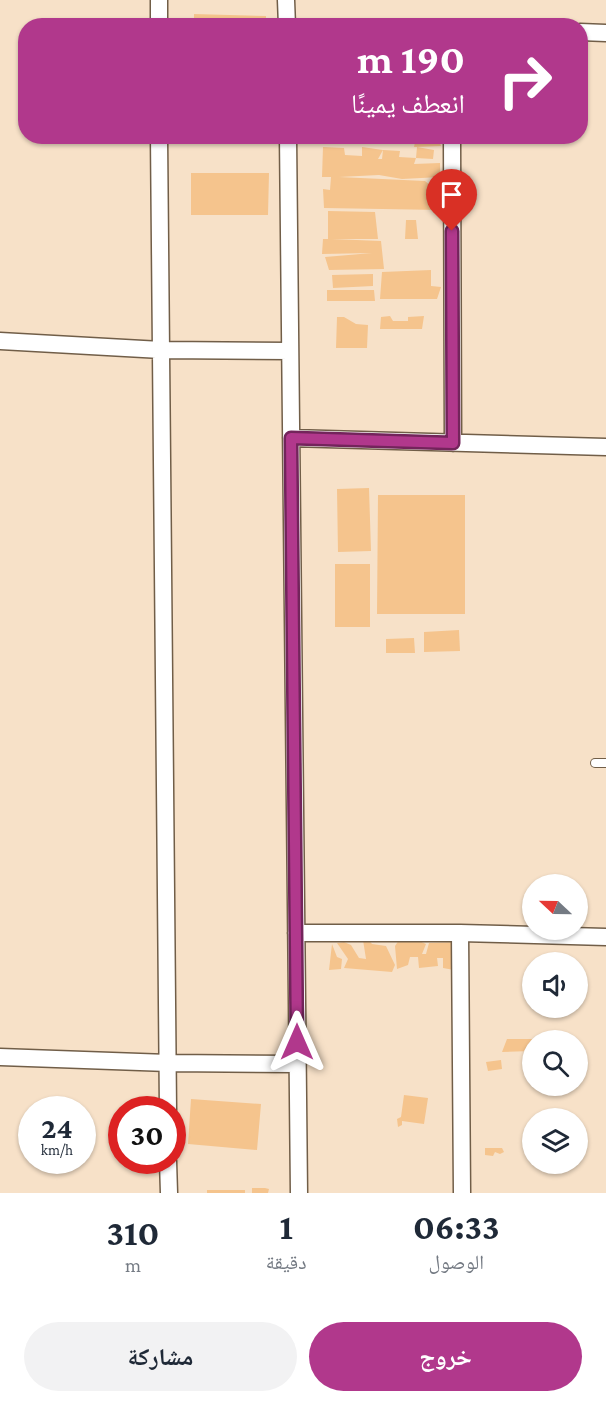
<!DOCTYPE html>
<html lang="ar">
<head>
<meta charset="utf-8">
<style>
	:root { --surface:#fff; --page:#f2f2f3; --text:#1f2937; --muted:#747a83; --accent:#b1388c }
	body { margin:0; font-family:"Crimson Pro","Noto Naskh Arabic",serif; background:var(--page); color:var(--text); direction:rtl; height:100vh; display:flex; flex-direction:column; font-size:22px; white-space:nowrap }
	* { box-sizing:border-box; margin:0 }
	p { font-size:20px; color:var(--muted) }
	.icon { flex:none; width:33px; height:33px; fill:none; stroke:currentColor; stroke-width:2; stroke-linecap:round; stroke-linejoin:round }
	.map { position:relative; height:1193px; overflow:hidden; direction:ltr }
	.sheet { display:flex; flex-direction:column; background:var(--surface); flex:1 }
	.sheet>* { flex:none }
	.top-card { position:absolute; left:18px; top:18px; width:570px; height:126px; border-radius:24px; box-shadow:0 2px 4px #0004; direction:rtl; background:#b1388c; color:#fff; overflow:hidden }
	.needle { width:39px; rotate:292deg }
	.tools { position:absolute; left:522px; top:874px; display:grid; gap:12px }
	.tools a { display:grid; place-items:center; width:66px; height:66px; border-radius:50%; background:var(--surface); box-shadow:0 2px 4px #0004; font-size:30px }
	.speed { position:absolute; left:18px; top:1096px; display:flex; gap:12px; font-size:30px; font-weight:700; text-align:center }
	.speed>* { display:grid; place-content:center; width:78px; height:78px; border-radius:50%; background:var(--surface); box-shadow:0 2px 4px #0004; line-height:1 }
	.speed small { font-size:15px; font-weight:400 }
	.speed .limit { border:9px solid #d22; background:#fff; color:#111 }
	.pin { position:absolute; display:grid; place-items:center; width:51px; height:51px; color:#fff; margin:-62px -26px; border-radius:50% 50% 50% 0; rotate:-45deg; box-shadow:0 0 6px #0007 }
	.pin .icon { rotate:45deg }
	.me { position:absolute; width:66px; margin:-33px; rotate:0deg; stroke-linejoin:round; filter:drop-shadow(0 0 4px #0008) }
	.turn { display:flex; align-items:center; gap:21px; height:126px; padding:0 24px; font-size:27px }
	.turn .icon { width:78px; height:78px; stroke-width:2.5 }
	.turn b { display:block; font-size:42px; line-height:51px }
	.eta { display:flex; justify-content:space-evenly; align-items:center; height:102px; text-align:center }
	.eta b { font-size:36px; font-weight:700; line-height:42px }
	.button { display:flex; gap:12px; margin-top:auto; padding:12px 24px }
	.button a { flex:1; height:69px; border-radius:36px; background:var(--accent); color:#fff; font-size:24px; font-weight:700; line-height:69px; text-align:center }
	.button a+a { background:var(--page); color:var(--text) }
	.map>svg:first-child { display:block }
	.building { fill:#f5c48d }
	.lines { fill:none; stroke-linecap:round; stroke-linejoin:round }
	.lane-casing { stroke:#715e48; stroke-width:10 }
	.street-casing { stroke:#715e48; stroke-width:19 }
	.lane { stroke:#fff; stroke-width:8 }
	.street { stroke:#fff; stroke-width:16 }
	.route-casing { stroke:#73245b; stroke-width:15 }
	.route { stroke:#b1388c; stroke-width:10 }
</style>
</head>
<body>
<div class="map">
<svg width="606" height="1193" viewBox="0 0 606 1193">
	<rect width="100%" height="100%" fill="#f7e1c8"/>
	<!-- building -->
	<path class="building" d="M194,14L266,16V26H194Z
		M377,136H411V139L377,140Z
		M416,137L438,138L441,146L417,147L434,150L433,159L416,158L414,164L440,163V177L402,179L379,175L339,177L425,181L431,186L439,187L440,210L324,208L323,189L330,190L331,177H322L323,147L344,148L345,155L362,156V147L383,150L378,159H382L383,150L400,151L399,157L416,158L417,147H414Z
		M191,173H269L268,215H191Z
		M328,211L375,212L378,239H332L381,241L384,269L329,270L325,257L372,253L322,254L323,239H328Z
		M406,220H416L418,239H405Z
		M431,270V286L441,287L437,299H380L382,272Z
		M373,274V286L333,288L332,275Z
		M327,290H374L375,301H327Z
		M390,316L393,321H408V317L424,316L422,329H380L381,317Z
		M337,317H344L356,324L368,325L367,348H336Z
		M369,488L371,551L338,552L337,489Z
		M378,495H465V614H377Z
		M335,564H370V627H335Z
		M459,630L460,651L424,652V632Z
		M414,638L415,653H386V639Z
		M367,938L372,944L386,946L395,965L392,972L344,968L348,959L337,943L344,942L351,945L359,958L366,959L363,940Z
		M415,939L426,944L422,954H426L429,943L456,942L454,970L443,968V958H437L438,966L419,968L418,957H410L408,965L397,969L395,946L399,940Z
		M332,944L337,957L342,959L341,969L329,970Z
		M507,1039H532V1051L502,1052Z
		M501,1060L502,1069L488,1071L486,1062Z
		M404,1095L428,1098L424,1124L402,1121V1125L398,1127L397,1119L401,1117Z
		M191,1099L261,1104L257,1150L188,1144Z
		M485,1148H502L504,1152L500,1154L495,1152L493,1156L485,1155Z
		M252,1188H265L269,1189L268,1193H252Z
		M207,1190H245V1193H207Z"/>
	<g class="lines">
		<!-- lane casing -->
		<g class="lane-casing">
			<path id="lane" d="M595,763H606"/>
		</g>
		<!-- street casing -->
		<g class="street-casing">
			<path id="street" d="M159,0V26
				M286,0L287,26
				M580,32L606,33
				M159,136L168,1110
				M288,136L299,1193
				M452,136L453,443
				M0,341L161,350L290,351
				M291,438L606,447
				M296,933H460L606,937
				M460,933L462,1193
				M0,1057L168,1063L297,1064
				M168,1161L169,1193"/>
		</g>
		<!-- lane -->
		<use href="#lane" class="lane"/>
		<!-- street -->
		<use href="#street" class="street"/>
	</g>
	<g class="lines">
		<!-- route casing -->
		<g class="route-casing">
			<path id="route" d="M297,1042L291,438L453,443L452,231"/>
		</g>
		<!-- route -->
		<use href="#route" class="route"/>
	</g>
</svg>
<div class="tools">
<a><svg class="needle" viewBox="-14 -14 28 28"><path d="M0-13l5 13h-10z" fill="#e53935"/><path d="M0 13l5-13h-10z" fill="#747a83"/></svg></a>
<a><svg class="icon" aria-label="sound" viewBox="0 0 24 24"><path d="M4 9h4l5-4v14l-5-4H4zM17 9q2 3 0 6"/></svg></a>
<a><svg class="icon" aria-label="search" viewBox="0 0 24 24"><circle cx="10" cy="10" r="6"/><path d="M15 15l6 6"/></svg></a>
<a><svg class="icon" aria-label="layers" viewBox="0 0 24 24"><path d="M12 4l9 5-9 5-9-5zM3 14l9 5 9-5"/></svg></a>
</div>
<div class="speed"><div>24<small>km/h</small></div><div class="limit">30</div></div>
<div class="pin" style="left:452px;top:231px;background:#d93025"><svg class="icon" aria-label="arrive" viewBox="0 0 24 24"><path d="M6 21V4h12l-3 4 3 4H6"/></svg></div>
<svg class="me" style="left:297px;top:1042px" viewBox="-20 -20 40 40"><path d="M0-17L14 15 0 8-14 15z" fill="#b1388c" stroke="#fff" stroke-width="4"/></svg>
<div class="top-card">
<div class="turn"><svg class="icon" aria-label="right" viewBox="0 0 24 24"><path d="M7 20v-9h11M14 6l5 5-5 5"/></svg><div><b>190 m</b>انعطف يمينًا</div></div>
</div>
</div>
<section class="sheet">
<div class="eta">
<div><b>06:33</b><p>الوصول</p></div>
<div><b>1</b><p>دقيقة</p></div>
<div><b>310</b><p>m</p></div>
</div>
<div class="button"><a>خروج</a><a>مشاركة</a></div>
</section>
</body>
</html>
